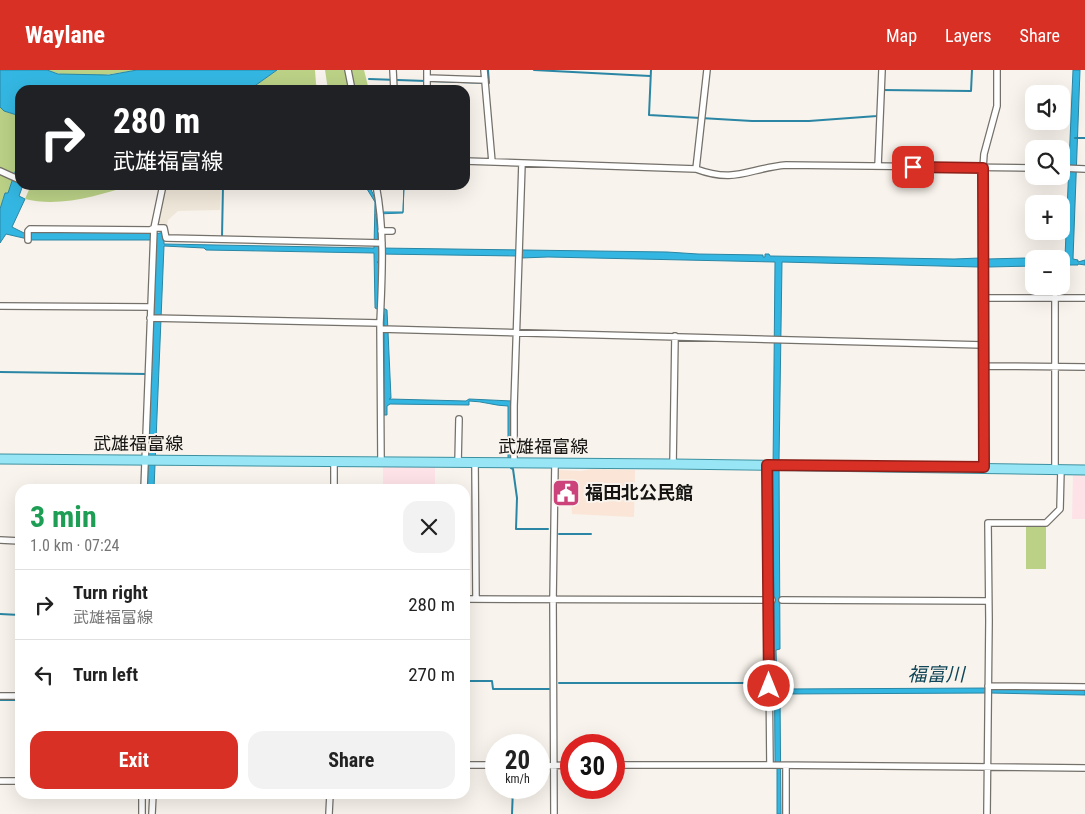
<!DOCTYPE html>
<html lang="en">
<head>
<meta charset="utf-8">
<style>
	:root { --surface:#fff; --page:#f2f2f2; --text:#222; --muted:#767676; --line:#e0e0e0; --accent:#d93025 }
	body { margin:0; font-family:"Roboto Condensed","Noto Sans JP",sans-serif; background:var(--page); color:var(--text); height:100vh; display:flex; flex-direction:column; font-size:19px; white-space:nowrap }
	* { box-sizing:border-box; margin:0 }
	p { font-size:16px; color:var(--muted) }
	.icon { flex:none; width:28px; height:28px; fill:none; stroke:currentColor; stroke-width:2; stroke-linecap:round; stroke-linejoin:round }
	.map { position:relative; flex:1; overflow:hidden }
	.details { position:absolute; left:15px; top:414px; width:455px; height:315px; display:flex; flex-direction:column; background:var(--surface); border-radius:15px; box-shadow:0 5px 20px #0002 }
	.details>* { flex:none }
	.hud { position:absolute; left:15px; top:15px; width:455px; height:105px; border-radius:15px; box-shadow:0 5px 20px #0002; background:#202124; color:#fff; overflow:hidden }
	.buttons { position:absolute; left:1025px; top:15px; display:grid; gap:10px }
	.buttons a { display:grid; place-items:center; width:45px; height:45px; border-radius:10px; background:var(--surface); box-shadow:0 5px 20px #0002; font-size:25px }
	.speed { position:absolute; left:485px; top:664px; display:flex; gap:10px; font-size:25px; font-weight:700; text-align:center }
	.speed>* { display:grid; place-content:center; width:65px; height:65px; border-radius:50%; background:var(--surface); box-shadow:0 5px 20px #0002; line-height:1 }
	.speed small { font-size:12px; font-weight:400 }
	.speed .limit { border:8px solid #d22; background:#fff; color:#111 }
	.pin { position:absolute; display:grid; place-items:center; width:42px; height:42px; color:#fff; margin:-21px; border-radius:10px; box-shadow:0 2px 8px #0006 }
	.me { position:absolute; width:55px; margin:-28px; rotate:0deg; stroke-linejoin:round; filter:drop-shadow(0 0 4px #0008) }
	.turn { display:flex; align-items:center; gap:18px; height:105px; padding:0 15px; font-size:22px }
	.turn .icon { width:65px; height:65px; stroke-width:2.5 }
	.turn b { display:block; font-size:35px; line-height:42px }
	.round { display:grid; place-items:center; flex:none; width:52px; height:52px; border-radius:15px; background:var(--page) }
	.overview { display:flex; align-items:center; justify-content:space-between; height:85px; padding:0 15px }
	h1 { font-size:30px; font-weight:700; line-height:38px; color:#1e9e55 }
	.action { display:flex; gap:10px; margin-top:auto; padding:10px 15px }
	.action a { flex:1; height:58px; border-radius:15px; background:var(--accent); color:#fff; font-size:20px; font-weight:700; line-height:58px; text-align:center }
	.action a+a { background:var(--page); color:var(--text) }
	ul { padding:0; list-style:none }
	li { display:flex; align-items:center; gap:15px; height:70px; padding:0 15px; border-top:1px solid var(--line) }
	li div { flex:1 }
	li b { display:block; font-size:19px }
	li em { font-style:normal }
	header { display:flex; align-items:center; gap:30px; box-sizing:border-box; height:70px; padding:0 25px; background:var(--accent); color:#fff }
	header strong { font-size:24px }
	nav { display:flex; gap:28px; margin-inline-start:auto; font-size:18px }
	.map>svg:first-child { display:block }
	.commercial { fill:#fde2e7 }
	.built { fill:#efe7d9 }
	.education { fill:#fae5d7 }
	.green { fill:#bad186 }
	.water { fill:#33b7e2; stroke:#2a86a4 }
	.lines { fill:none; stroke-linecap:round; stroke-linejoin:round }
	.stream { stroke:#2a86a4; stroke-width:2 }
	.street-casing { stroke:#74706a; stroke-width:8 }
	.primary-casing { stroke:#3e91a1; stroke-width:11 }
	.street { stroke:#fff; stroke-width:5.5 }
	.primary { stroke:#98e6f5; stroke-width:9 }
	.route-casing { stroke:#8d1f18; stroke-width:12 }
	.route { stroke:#d93025; stroke-width:9 }
	.labels { text-anchor:middle; stroke-width:4; stroke-linejoin:round; paint-order:stroke }
	.street-label { font-size:18px; fill:#151412; stroke:#f8f3ec }
	.poi-label { font-size:18px; font-weight:bold; fill:#151412; stroke:#f8f3ec; text-anchor:start }
	.water-label { font-size:19px; font-style:italic; fill:#0f4557; stroke:#f8f3ec }
</style>
</head>
<body>
<header>
<strong>Waylane</strong>
<nav><a>Map</a><a>Layers</a><a>Share</a></nav>
</header>
<div class="map">
<svg width="1085" height="744" viewBox="0 0 1085 744">
	<rect width="100%" height="100%" fill="#f8f3ec"/>
	<!-- commercial -->
	<path class="commercial" d="M383,395L435,396V419H383Z
		M1073,405L1085,406V449H1072Z"/>
	<!-- built -->
	<path class="built" d="M167,115H221L220,140L178,141L168,150L166,161H156L162,130Z"/>
	<!-- education -->
	<path class="education" d="M592,399L635,400L634,447L572,444L571,419L558,418V400L581,401Z"/>
	<!-- green -->
	<path class="green" d="M47,0H137C110,5 72,10 47,0Z
		M277,0H315L316,14L319,20H249Z
		M325,0H364L369,20H328Z
		M0,37L4,41L20,46V78L17,87L19,90L8,123H5L0,139Z
		M31,115H132C99,125 60,138 25,129Z
		M1026,456H1046V499H1026Z"/>
	<!-- water -->
	<path class="water" d="M0,0H47L58,4L109,5L137,0H277L249,20H20V46L4,41L0,37Z
		M1073,0H1080L1073,189L1078,190V192L1085,190V195L1078,194V195H1061V189H1034V196L988,197L980,195L979,197L782,192L779,391L780,579L776,580L777,618L784,617V619L991,618L1085,619V625L990,623L780,624L781,744H777V699L776,692H775L773,400L775,192L548,187L521,188L517,186L379,184V191L377,192L379,194V236L387,240L391,328L389,329L466,331L469,329L512,331V389H508V336C495,336 483,331 469,331V335L390,334L387,336V345H384V245L383,242L375,238V236L374,183L206,180L204,178L164,176L154,419H147L156,168L151,167L150,170H32L6,164L0,173V139L5,123H8L19,90L17,88L20,78V115H23L19,126L25,129L12,157L24,163L31,164L32,162H151V165L164,162V174L374,178L375,132L367,119L362,115H369C373,125 377,129 378,142H403L404,115L403,143L376,144L379,178L667,182L698,184L763,185V187H765V184H769L770,186L954,189L980,188V190H987V189L1065,187Z"/>
	<g class="lines">
		<!-- stream -->
		<path class="stream" d="M534,0L650,6
			M651,0L649,45L752,51H809L877,46L878,43
			M369,9L426,11
			M431,11L489,13L488,0
			M882,20L971,21L972,0
			M1075,68H1085
			M222,167L223,115
			M0,302L147,304
			M511,398L513,399L517,428L516,459H548
			M559,464H591
			M0,544L20,545
			M465,611H492L493,619H549
			M559,613H765
			M0,630H20
			M512,744L513,718"/>
		<!-- street casing -->
		<g class="street-casing">
			<path id="street" d="M348,0L352,20
				M393,0L394,20
				M484,0L492,92
				M427,8L485,10
				M427,20V0
				M465,91L696,99C736,114 749,98 786,95L1034,98
				M878,96L882,0
				M1061,98L1085,99
				M696,99L707,0
				M0,101L20,110
				M376,115C385,161 382,207 380,253L381,392
				M381,161H392
				M28,170V161L30,159L150,160L154,158H164L166,168L382,173
				M983,228H1085
				M0,236L150,237
				M150,248L380,253
				M380,259L983,275
				M983,296L1085,297
				M458,393L459,349
				M475,393L476,529
				M514,393V336L522,93
				M673,394L675,266
				M767,395L770,695
				M984,397L983,98L984,84L997,36V0
				M1055,399V227
				M144,419L154,158L163,115
				M334,419V392
				M0,470L20,471
				M465,529L772,530
				M782,530L988,531
				M988,616L1085,617
				M0,626H20
				M465,695H496
				M614,695H770L1085,698
				M539,696L571,695
				M0,711H20
				M142,744V724
				M152,744L153,724
				M329,744L330,724
				M554,744L553,530L555,393
				M786,744V696
				M987,744L989,551L988,453H1046L1060,439L1061,399"/>
		</g>
		<!-- primary casing -->
		<g class="primary-casing">
			<path id="primary" d="M0,389L673,394L1085,400"/>
		</g>
		<!-- street -->
		<use href="#street" class="street"/>
		<!-- primary -->
		<use href="#primary" class="primary"/>
	</g>
	<g class="lines">
		<!-- route casing -->
		<g class="route-casing">
			<path id="route" d="M769,616L767,395L984,397L983,98L913,97"/>
		</g>
		<!-- route -->
		<use href="#route" class="route"/>
	</g>
	<!-- icons -->
	<defs>
		<g id="civic-square" transform="scale(1.4375)"><rect x="-9" y="-9" width="18" height="18" rx="4" fill="#cc427a" stroke="#f8f3ec"/><path d="M-.6-6.5H3V-4.5H.6V-3L4-1V1h2V6H-6V1h2V-1L-.6-3ZM-1.2 2.5V6h2.4V2.5Z" fill="#fff"/></g>
	</defs>
	<g fill-rule="evenodd">
		<use href="#civic-square" x="566" y="423"/>
	</g>
	<g class="labels">
		<!-- street labels -->
		<g class="street-label">
			<text x="138" y="380">武雄福富線</text>
			<text x="543" y="383">武雄福富線</text>
		</g>
		<!-- poi labels -->
		<g class="poi-label">
			<text x="585" y="429">福田北公民館</text>
		</g>
		<!-- water labels -->
		<g class="water-label">
			<text x="936" y="611">福富川</text>
		</g>
	</g>
</svg>
<div class="buttons">
<a><svg class="icon" aria-label="sound" viewBox="0 0 24 24"><path d="M4 9h4l5-4v14l-5-4H4zM17 9q2 3 0 6"/></svg></a>
<a><svg class="icon" aria-label="search" viewBox="0 0 24 24"><circle cx="10" cy="10" r="6"/><path d="M15 15l6 6"/></svg></a>
<a>+</a>
<a>−</a>
</div>
<div class="speed"><div>20<small>km/h</small></div><div class="limit">30</div></div>
<div class="pin" style="left:913px;top:97px;background:#d93025"><svg class="icon" aria-label="arrive" viewBox="0 0 24 24"><path d="M6 21V4h12l-3 4 3 4H6"/></svg></div>
<svg class="me" style="left:769px;top:616px" viewBox="-20 -20 40 40"><circle r="17" fill="#d93025" stroke="#fff" stroke-width="3"/><path d="M0-11L8 9 0 5-8 9z" fill="#fff"/></svg>
<div class="hud">
<div class="turn"><svg class="icon" aria-label="right" viewBox="0 0 24 24"><path d="M7 20v-9h11M14 6l5 5-5 5"/></svg><div><b>280 m</b>武雄福富線</div></div>
</div>
<section class="details">
<div class="overview"><div><h1>3 min</h1><p>1.0 km · 07:24</p></div><a class="round"><svg class="icon" aria-label="close" viewBox="0 0 24 24"><path d="M6 6l12 12M18 6L6 18"/></svg></a></div>
<ul>
<li><svg class="icon" aria-label="right" viewBox="0 0 24 24"><path d="M7 20v-9h11M14 6l5 5-5 5"/></svg><div><b>Turn right</b><p>武雄福富線</p></div><em>280 m</em></li>
<li><svg class="icon" aria-label="left" viewBox="0 0 24 24"><path d="M17 20v-9H6M10 6l-5 5 5 5"/></svg><div><b>Turn left</b></div><em>270 m</em></li>
</ul>
<div class="action"><a>Exit</a><a>Share</a></div>
</section>
</div>
</body>
</html>
